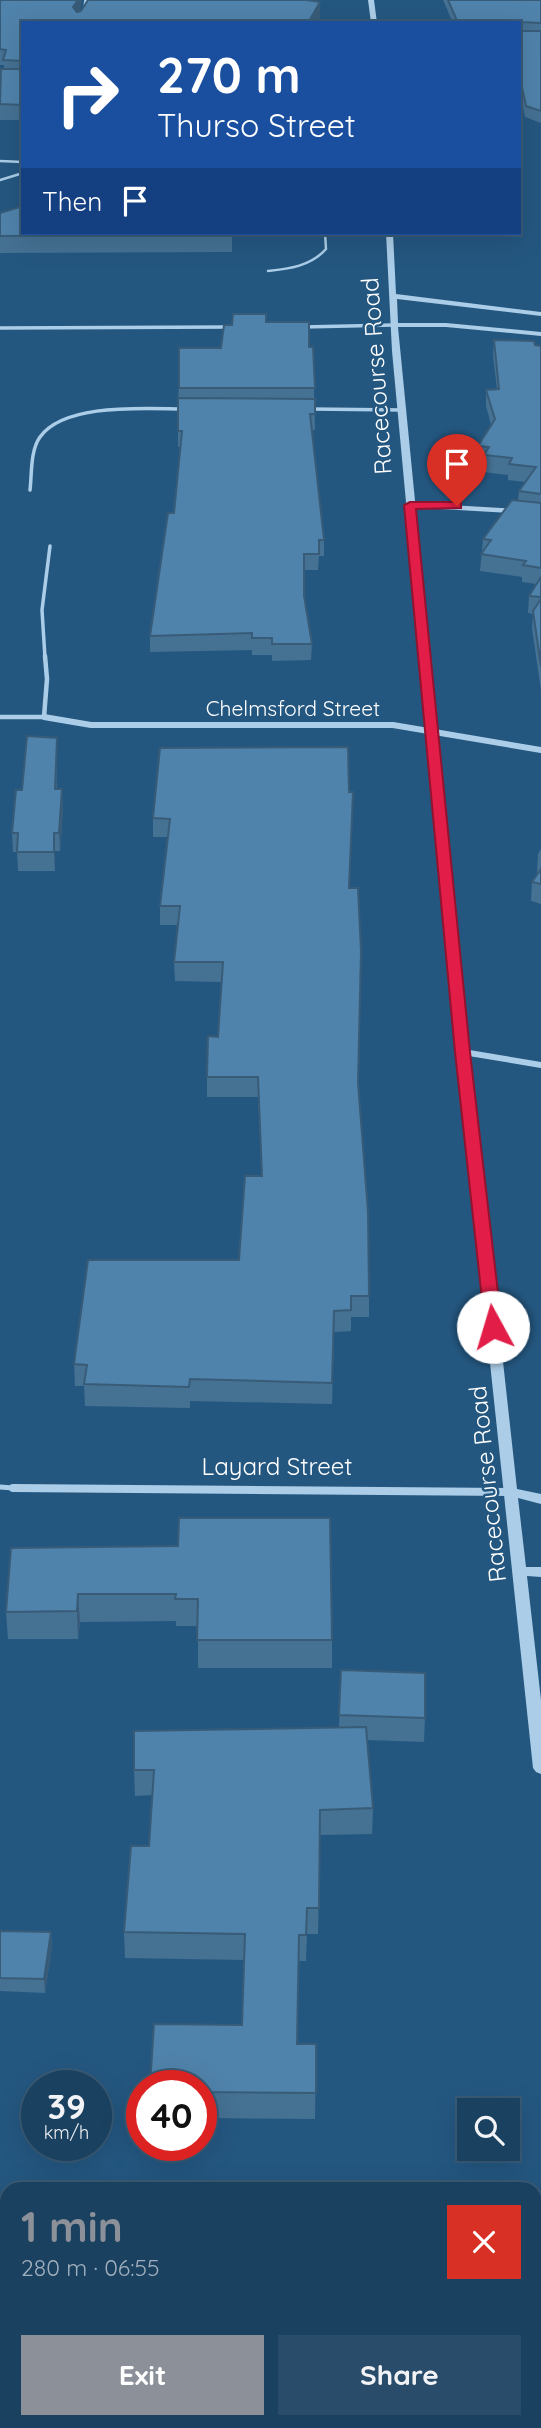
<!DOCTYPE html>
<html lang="en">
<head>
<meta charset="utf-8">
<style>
	:root { --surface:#1b4160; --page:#284c69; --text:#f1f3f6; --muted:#a0afbd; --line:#395a75; --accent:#8c9099 }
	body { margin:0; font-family:Quicksand,sans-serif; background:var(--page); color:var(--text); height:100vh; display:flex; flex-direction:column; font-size:26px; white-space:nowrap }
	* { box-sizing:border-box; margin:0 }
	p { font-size:23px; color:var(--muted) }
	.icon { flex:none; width:38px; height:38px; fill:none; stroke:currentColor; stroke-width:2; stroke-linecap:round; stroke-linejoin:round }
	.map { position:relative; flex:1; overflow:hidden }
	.sheet { position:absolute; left:0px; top:2182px; width:542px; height:247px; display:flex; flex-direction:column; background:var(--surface); border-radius:21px 21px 0 0; box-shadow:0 7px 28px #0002,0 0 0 2px var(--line) }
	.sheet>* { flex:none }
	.banner { position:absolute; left:21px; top:21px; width:500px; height:214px; border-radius:0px; box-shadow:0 7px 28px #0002,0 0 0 2px var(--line); background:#1a4fa0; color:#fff; overflow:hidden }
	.fabs { position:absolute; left:457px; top:2098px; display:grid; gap:14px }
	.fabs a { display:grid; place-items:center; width:63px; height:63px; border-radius:0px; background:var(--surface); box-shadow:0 7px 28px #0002,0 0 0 2px var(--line); font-size:35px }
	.speed { position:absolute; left:21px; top:2070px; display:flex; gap:14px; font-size:35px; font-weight:700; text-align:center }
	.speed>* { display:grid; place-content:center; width:91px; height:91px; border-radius:50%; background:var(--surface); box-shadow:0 7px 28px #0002,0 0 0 2px var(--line); line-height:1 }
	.speed small { font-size:18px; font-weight:400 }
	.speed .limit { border:10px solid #d22; background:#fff; color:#111 }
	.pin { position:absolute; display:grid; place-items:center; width:60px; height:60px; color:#fff; margin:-72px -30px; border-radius:50% 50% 50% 0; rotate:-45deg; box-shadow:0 0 7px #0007 }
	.pin .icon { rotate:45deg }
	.me { position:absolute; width:77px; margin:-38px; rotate:354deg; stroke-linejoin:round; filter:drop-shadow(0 0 5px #0008) }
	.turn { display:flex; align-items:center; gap:24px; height:147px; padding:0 21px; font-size:32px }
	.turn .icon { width:91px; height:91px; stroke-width:2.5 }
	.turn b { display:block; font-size:49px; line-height:60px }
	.then { display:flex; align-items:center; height:66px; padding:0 21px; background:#0003; gap:14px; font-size:26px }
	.round { display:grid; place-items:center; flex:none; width:74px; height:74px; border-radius:0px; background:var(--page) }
	.overview { display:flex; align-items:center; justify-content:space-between; height:119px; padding:0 21px }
	h1 { font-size:42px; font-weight:700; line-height:52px; color:var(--accent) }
	.button { display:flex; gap:14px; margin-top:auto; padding:14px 21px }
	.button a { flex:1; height:80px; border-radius:0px; background:var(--accent); color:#fff; font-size:28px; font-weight:700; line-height:80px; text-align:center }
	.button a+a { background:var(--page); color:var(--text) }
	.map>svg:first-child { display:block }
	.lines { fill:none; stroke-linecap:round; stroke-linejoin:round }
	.service-far3 { stroke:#abcde7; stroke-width:2.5 }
	.service-far2 { stroke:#abcde7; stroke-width:3.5 }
	.service-far1 { stroke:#abcde7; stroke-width:4.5 }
	.service { stroke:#abcde7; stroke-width:5 }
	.minor-far3 { stroke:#abcde7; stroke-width:3.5 }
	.minor-far2 { stroke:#abcde7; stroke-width:4.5 }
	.minor-far1 { stroke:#abcde7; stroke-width:6 }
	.minor { stroke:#abcde7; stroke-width:8 }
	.tertiary { fill:#abcde7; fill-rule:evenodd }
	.wall { fill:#457193 }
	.shaded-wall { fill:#385c78 }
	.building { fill:#5083ab; stroke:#385c78; stroke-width:2 }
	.route { fill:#e11d48; stroke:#92132f; stroke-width:2 }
	.labels { text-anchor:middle; stroke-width:5; stroke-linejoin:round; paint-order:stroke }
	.far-street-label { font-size:21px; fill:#fff; stroke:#245780 }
	.street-label { font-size:24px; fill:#fff; stroke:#245780 }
</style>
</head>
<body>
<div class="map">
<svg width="541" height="2428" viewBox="0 0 541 2428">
	<rect width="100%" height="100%" fill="#245780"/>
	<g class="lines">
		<!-- service-far3 -->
		<path class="service-far3" d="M0,161L23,162
			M0,180L23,173
			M268,271C289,269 311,266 326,249L325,233"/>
		<!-- service-far2 -->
		<path class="service-far2" d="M303,327L394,325
			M0,328L230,327
			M310,409L402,410
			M30,490C32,474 30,451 40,437C65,402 147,409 185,409
			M45,658L42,610L50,546"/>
		<!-- service-far1 -->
		<path class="service-far1" d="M0,717H44L47,679L45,656"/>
		<!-- service -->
		<path class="service" d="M0,1487L13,1488"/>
		<!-- minor-far3 -->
		<path class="minor-far3" d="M78,23L84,14L86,0"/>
		<!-- minor-far2 -->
		<path class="minor-far2" d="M410,505L513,511"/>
		<!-- minor-far1 -->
		<path class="minor-far1" d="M44,717L91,725H393L541,750
			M463,1052L541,1065"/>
		<!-- minor -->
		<path class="minor" d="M13,1488L511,1492"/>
		<!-- tertiary -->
		<path class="tertiary" d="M368,0H374L377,23H371Z
			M386,233H393L396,294L541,312V316L397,299L398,323H446L541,332V336L446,327H398L469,1052L517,1489L541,1494V1504L518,1498L526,1567H541V1577L527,1576L541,1700V1774L536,1772L533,1768L457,1052L392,351Z"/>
	</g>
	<!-- wall -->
	<path class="wall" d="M0,0L80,11L320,2V17L317,23H23V120H0V72L4,69V65H0Z
		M443,0H541V123L525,117L520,92V23H453Z
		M0,213L232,233V252L0,253Z
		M266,322L309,347H313L315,430H312L324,540V556H319L318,570H304V596L312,644L311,660L272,661V655H252V650L150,652V636L174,513L180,447H178V431L179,348H221L232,325Z
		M494,340L541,346V690L532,629L533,614L528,613L529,596L536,584L522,582V577L480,571L483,539L518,500L519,491L525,482L508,480V475L483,472V463L477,462L478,446L491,425L486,406V390L497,389L493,356Z
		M160,748L350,888L358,1084L369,1296V1317H351V1331L334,1332L332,1404L190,1401V1408L85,1406L84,1386H75L74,1364L239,1260L262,1176L258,1097H207V1077L218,1037L222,982L175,981L174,962L178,925H160V906L167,837H153V818Z
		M57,756V789L63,808L60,851H55V871H18L17,852H13L12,833L22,790Z
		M541,849V904L531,901L532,882L538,873H537L538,854Z
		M178,1546L332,1640V1668H198V1626H176V1621L80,1622L78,1639H8L6,1612Z
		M341,1670L425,1718L424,1742L367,1740L373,1808L372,1834L320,1835L318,1934H307L306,1961H298L297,2044H316L315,2119L201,2118V2086L242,2025L244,1960L125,1958L124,1932L149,1846L152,1795L135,1796L134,1770L339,1727Z
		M0,1931L51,1932L52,1946L45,1993L0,1991Z"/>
	<!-- shaded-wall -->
	<path class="shaded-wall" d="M78,0H82L80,12L74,22L73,7Z
		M320,2V17L317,23H308Z
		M57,738V756L56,808L55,789Z
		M62,789L63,808L60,851L59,833Z
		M54,833L55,851V871L54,852Z
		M78,1594L80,1622L78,1639L77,1611Z
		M51,1932L52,1946L45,1993L44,1979Z"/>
	<!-- building -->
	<path class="building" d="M0,0H78L73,7L77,12L81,11L88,0H307L320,2L308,23H23V61L3,60L6,50L0,49Z
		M448,0H541V23L520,22V24V23H458Z
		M520,31H541V111L526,106L520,78Z
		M23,67V105L0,104L1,69H22Z
		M23,206V233H232V235L0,236V213Z
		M233,314H266V322H309V347H313L315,388H179V348H221L224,325H232Z
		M494,340L534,341L535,345L541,346V494L519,491L536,467L509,464L512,458L484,455L489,447L478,446L495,419L486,390L499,389Z
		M178,398L315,399V414H310L324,540H319V554H304V596L312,644H272V638H252V633L150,636L168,513H174L182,431H178Z
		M512,500L541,503V568L523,565L526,561L481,554L491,540L483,539Z
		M541,577V597L529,596Z
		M541,599V666L533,611Z
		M27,736L57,738L55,789H62L59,833H54V852H17L18,833H12L16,790H22Z
		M348,747L349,792H353L349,888H358L361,951L358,1083L368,1212L369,1296H351V1310L334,1311L332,1383L190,1379L189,1387L84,1384L87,1365L74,1364L88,1260H239L245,1176H262L258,1077H207L208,1036L218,1037L223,962H174L180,906H160L170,819L153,818L160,748Z
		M541,869V884L532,882Z
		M179,1518H330L332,1640H197L198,1599H175L176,1594H78L77,1611L6,1612L11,1548L178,1546Z
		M341,1670L425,1673V1718L339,1715Z
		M366,1727L373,1808L320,1810L319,1908H307L306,1935H299L297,2044H316V2093L201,2092V2086H150L154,2024L242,2025L245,1934L124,1932L131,1846H149L154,1770H134V1731Z
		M0,1931L51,1932L44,1979L0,1978Z
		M101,2422H275V2428H101Z"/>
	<!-- route -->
	<path class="route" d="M457,502L461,503V508L416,509L470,1052L502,1327L493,1332L485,1327L455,1052L404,505L410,502Z"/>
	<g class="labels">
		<!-- far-street labels -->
		<g class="far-street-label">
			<text x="293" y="716">Chelmsford Street</text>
		</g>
		<!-- street labels -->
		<g class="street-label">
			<text transform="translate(377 376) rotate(-94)" y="8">Racecourse Road</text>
			<text x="277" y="1475">Layard Street</text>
			<text transform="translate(488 1484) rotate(-96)" y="8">Racecourse Road</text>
		</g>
	</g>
</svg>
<div class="fabs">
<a><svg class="icon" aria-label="search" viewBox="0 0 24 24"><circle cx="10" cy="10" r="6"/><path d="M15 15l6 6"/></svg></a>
</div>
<div class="speed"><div>39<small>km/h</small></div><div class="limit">40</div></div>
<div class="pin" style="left:457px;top:506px;background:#d93025"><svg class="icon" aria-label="arrive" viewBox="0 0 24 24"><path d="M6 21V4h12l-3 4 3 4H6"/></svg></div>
<svg class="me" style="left:493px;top:1327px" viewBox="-20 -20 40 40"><circle r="19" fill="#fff"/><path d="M0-13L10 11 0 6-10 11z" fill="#e11d48"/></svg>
<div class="banner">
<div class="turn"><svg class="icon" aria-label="right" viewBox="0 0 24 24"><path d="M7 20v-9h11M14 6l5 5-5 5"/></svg><div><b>270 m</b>Thurso Street</div></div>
<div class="then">Then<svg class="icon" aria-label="arrive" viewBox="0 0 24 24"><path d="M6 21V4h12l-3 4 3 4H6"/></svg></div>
</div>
<section class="sheet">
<div class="overview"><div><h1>1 min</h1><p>280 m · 06:55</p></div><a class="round" style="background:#d93025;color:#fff"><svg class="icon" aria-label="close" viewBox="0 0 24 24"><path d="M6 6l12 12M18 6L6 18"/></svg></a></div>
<div class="button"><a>Exit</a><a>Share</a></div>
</section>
</div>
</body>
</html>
